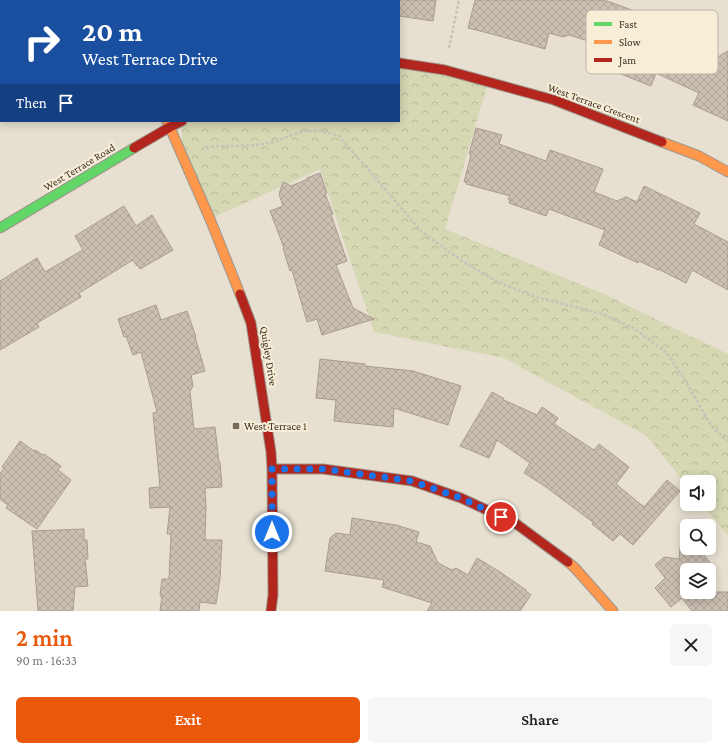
<!DOCTYPE html>
<html lang="en">
<head>
<meta charset="utf-8">
<style>
	:root { --surface:#fff; --page:#f6f6f6; --text:#222; --muted:#767676; --accent:#ea580c }
	body { margin:0; font-family:"Crimson Pro",serif; background:var(--page); color:var(--text); height:100vh; display:flex; flex-direction:column; font-size:15px; white-space:nowrap }
	* { box-sizing:border-box; margin:0 }
	p { font-size:13px; color:var(--muted) }
	.icon { flex:none; width:22px; height:22px; fill:none; stroke:currentColor; stroke-width:2; stroke-linecap:round; stroke-linejoin:round }
	.map { position:relative; height:611px; overflow:hidden }
	.details { display:flex; flex-direction:column; background:var(--surface); flex:1 }
	.details>* { flex:none }
	.top-card { position:absolute; left:0px; top:0px; width:400px; height:122px; box-shadow:0 2px 10px #0003; background:#1a4fa0; color:#fff; overflow:hidden }
	.controls { position:absolute; left:680px; top:475px; display:grid; gap:8px }
	.controls a { display:grid; place-items:center; width:36px; height:36px; border-radius:6px; background:var(--surface); box-shadow:0 2px 10px #0003; font-size:20px }
	.pin { position:absolute; display:grid; place-items:center; width:34px; height:34px; color:#fff; margin:-17px; border:2px solid #fff; border-radius:50%; box-shadow:0 1px 4px #0007 }
	.me { position:absolute; width:44px; margin:-22px; rotate:0deg; stroke-linejoin:round; filter:drop-shadow(0 0 3px #0008) }
	.turn { display:flex; align-items:center; gap:14px; height:84px; padding:0 16px; font-size:18px }
	.turn .icon { width:52px; height:52px; stroke-width:2.5 }
	.turn b { display:block; font-size:28px; line-height:34px }
	.then { display:flex; align-items:center; height:38px; padding:0 16px; background:#0003; gap:8px; font-size:15px }
	.round { display:grid; place-items:center; flex:none; width:42px; height:42px; border-radius:6px; background:var(--page) }
	.head { display:flex; align-items:center; justify-content:space-between; height:68px; padding:0 16px }
	h1 { font-size:24px; font-weight:600; line-height:30px; color:var(--accent) }
	.button { display:flex; gap:8px; margin-top:auto; padding:8px 16px }
	.button a { flex:1; height:46px; border-radius:6px; background:var(--accent); color:#fff; font-size:16px; font-weight:600; line-height:46px; text-align:center }
	.button a+a { background:var(--page); color:var(--text) }
	.map>svg:first-child { display:block }
	.park { fill:url(#park-crowns) }
	.building { fill:url(#building-cross-hatch); stroke:#a89c90 }
	.lines { fill:none; stroke-linecap:round; stroke-linejoin:round }
	.lane-casing { stroke:#ada599; stroke-width:14 }
	.fast-casing { stroke:#9c958a; stroke-width:11 }
	.slow-casing { stroke:#9c958a; stroke-width:11 }
	.jam-casing { stroke:#9c958a; stroke-width:11 }
	.path { stroke:#c8c2b9; stroke-width:2.5; stroke-dasharray:3 2; stroke-linecap:butt }
	.lane { stroke:#efebe3; stroke-width:12 }
	.fast { stroke:#63d668; stroke-width:9 }
	.slow { stroke:#ff974d; stroke-width:9 }
	.jam { stroke:#b3261e; stroke-width:9 }
	.route { stroke:#1a73e8; stroke-width:7; stroke-dasharray:0 12.6 }
	.poi-dot { fill:#786c5e; stroke:#f7eed8; stroke-width:1.5 }
	.labels { text-anchor:middle; stroke-width:4; stroke-linejoin:round; paint-order:stroke }
	.street-label { font-size:11px; fill:#3d2e20; stroke:#f7eed8 }
	.poi-label { font-size:11px; fill:#3d2e20; stroke:#f7eed8; text-anchor:start }
	.key { fill:#f7eed8; stroke:#bfb4a1; stroke-width:1 }
	.key-label { font-size:11px; fill:#3d2e20 }
</style>
</head>
<body>
<div class="map">
<svg width="728" height="611" viewBox="0 0 728 611">
	<defs>
		<pattern id="park-crowns" width="20" height="18" patternUnits="userSpaceOnUse"><rect width="20" height="18" fill="#d6d7b3"/><path d="M2 6a3 3 0 1 1 6 0M12 15a3 3 0 1 1 6 0" fill="none" stroke="#b9b99a"/></pattern>
		<pattern id="building-cross-hatch" width="8" height="8" patternUnits="userSpaceOnUse"><rect width="8" height="8" fill="#cbbfb2"/><path d="M0 0l8 8M0 8l8-8" fill="none" stroke="#afa499"/></pattern>
	</defs>
	<rect width="100%" height="100%" fill="#e7e0d1"/>
	<!-- park -->
	<path class="park" d="M399,65L488,83L445,229L604,294L728,354V536L702,504H709V482H687V486L647,436L504,358L374,332L320,169L210,219L182,155V121H399Z"/>
	<!-- building -->
	<path class="building" d="M399,0H436L433,21L399,16Z
		M475,0H604L632,10L631,13H632L631,17L685,39L684,43L716,58L728,51V121L693,105L699,93L656,73L651,86L616,72V73L591,64L598,44L569,35L563,37L549,33L545,49L492,34L468,28Z
		M476,128L502,135L499,144L546,161L550,150L603,169L594,192L617,201L626,197L637,202L644,186L700,213L694,224L728,242V290L692,270L686,283L658,269V270L639,261L638,263L599,245L605,230L549,209L546,216L509,203L510,200L508,199L510,196L466,184L467,182H464L471,155L469,154Z
		M320,173L327,193L325,194L333,214L331,215L347,261L336,265L353,308L374,319L322,335L317,319L307,322L292,270L290,271L283,248H284L270,211L283,206L279,194L283,182L291,186L306,180L307,178Z
		M124,206L136,226L152,215L173,250L140,269L138,265L137,266L133,260L79,293L81,297L37,323L39,327L0,350V281L37,258L45,272L83,250L75,236Z
		M156,305L161,320L187,311L196,337H195L205,371L191,375L193,386L190,391L194,429L215,427L219,462H220L222,487L205,488L206,506L205,540H222L220,579L216,604L200,602L199,611H160L162,596H160L162,579H169L171,534H167L170,507L150,508L149,488L160,487L153,413L157,412L141,352L133,355L126,336L124,337L118,319Z
		M320,359L365,364V366L413,371L461,386L448,425L394,408L393,427L334,421L336,400L316,398Z
		M492,392L503,398L504,400L537,415L542,407L558,418L554,424L594,450L599,444L629,467L616,484L644,507L667,480L680,491L633,545L620,534L613,541L592,524L594,523L546,487L524,473L530,463L497,440L489,458L460,446Z
		M20,441L34,451L35,450L43,455L44,454L61,466L58,470L71,480L37,529L6,508L8,505L0,499V474L4,468L2,467Z
		M352,518L396,525L419,532L416,542L430,546L438,563L452,570L456,568L468,575L477,558L500,572L526,590V591L531,595L520,611H427L432,603L382,587L384,580L325,571L330,538L336,533L350,535Z
		M84,529V540H87L88,559H85L88,586L75,587L73,611H38L32,531Z
		M680,548H698L716,570L709,575V570H687V592H728V611H692L682,598L671,607L655,588L665,578L655,565L664,557L679,559Z"/>
	<g class="lines">
		<!-- lane casing -->
		<g class="lane-casing">
			<path id="lane" d="M285,0V1"/>
		</g>
		<!-- fast casing -->
		<g class="fast-casing">
			<path id="fast" d="M0,228L134,148"/>
		</g>
		<!-- slow casing -->
		<g class="slow-casing">
			<path id="slow" d="M110,0L111,1
				M167,121L210,219L240,294
				M662,142L699,156L728,172
				M568,562L575,568L613,611"/>
		</g>
		<!-- jam casing -->
		<g class="jam-casing">
			<path id="jam" d="M399,63L445,70L554,100L662,142
				M134,148L170,127L182,121
				M240,294L251,323L271,452L272,469L273,595L271,611
				M272,469H323L412,481L461,498L515,523L568,562"/>
		</g>
		<!-- path -->
		<path class="path" d="M449,48L459,0
			M206,147L256,145L273,142L304,131H321L339,136L422,232L464,262L496,281L532,296L602,314L635,329L667,353L683,377L712,427L728,441"/>
		<!-- lane -->
		<use href="#lane" class="lane"/>
		<!-- fast -->
		<use href="#fast" class="fast"/>
		<!-- slow -->
		<use href="#slow" class="slow"/>
		<!-- jam -->
		<use href="#jam" class="jam"/>
	</g>
	<g class="lines">
		<!-- route -->
		<path class="route" d="M272,532V469H323L412,481L461,498L501,517"/>
	</g>
	<!-- markers -->
	<rect class="poi-dot" x="232" y="422" width="8" height="8" rx="2"/>
	<g class="labels">
		<!-- street labels -->
		<g class="street-label">
			<text transform="translate(594 103) rotate(20)" y="4">West Terrace Crescent</text>
			<text transform="translate(79 167) rotate(-31)" y="4">West Terrace Road</text>
			<text transform="translate(269 356) rotate(81)" y="4">Quigley Drive</text>
		</g>
		<!-- poi labels -->
		<g class="poi-label">
			<text x="244" y="430">West Terrace 1</text>
		</g>
	</g>
	<!-- legend -->
	<rect x="586" y="10" width="132" height="64" rx="6" class="key"/>
	<rect x="594" y="22" width="18" height="4" fill="#63d668"/>
	<rect x="594" y="40" width="18" height="4" fill="#ff974d"/>
	<rect x="594" y="58" width="18" height="4" fill="#b3261e"/>
	<g class="key-label">
		<text x="619" y="28">Fast</text>
		<text x="619" y="46">Slow</text>
		<text x="619" y="64">Jam</text>
	</g>
</svg>
<div class="controls">
<a><svg class="icon" aria-label="sound" viewBox="0 0 24 24"><path d="M4 9h4l5-4v14l-5-4H4zM17 9q2 3 0 6"/></svg></a>
<a><svg class="icon" aria-label="search" viewBox="0 0 24 24"><circle cx="10" cy="10" r="6"/><path d="M15 15l6 6"/></svg></a>
<a><svg class="icon" aria-label="layers" viewBox="0 0 24 24"><path d="M12 4l9 5-9 5-9-5zM3 14l9 5 9-5"/></svg></a>
</div>
<div class="pin" style="left:501px;top:517px;background:#d93025"><svg class="icon" aria-label="arrive" viewBox="0 0 24 24"><path d="M6 21V4h12l-3 4 3 4H6"/></svg></div>
<svg class="me" style="left:272px;top:532px" viewBox="-20 -20 40 40"><circle r="17" fill="#1a73e8" stroke="#fff" stroke-width="3"/><path d="M0-11L8 9 0 5-8 9z" fill="#fff"/></svg>
<div class="top-card">
<div class="turn"><svg class="icon" aria-label="right" viewBox="0 0 24 24"><path d="M7 20v-9h11M14 6l5 5-5 5"/></svg><div><b>20 m</b>West Terrace Drive</div></div>
<div class="then">Then<svg class="icon" aria-label="arrive" viewBox="0 0 24 24"><path d="M6 21V4h12l-3 4 3 4H6"/></svg></div>
</div>
</div>
<section class="details">
<div class="head"><div><h1>2 min</h1><p>90 m · 16:33</p></div><a class="round"><svg class="icon" aria-label="close" viewBox="0 0 24 24"><path d="M6 6l12 12M18 6L6 18"/></svg></a></div>
<div class="button"><a>Exit</a><a>Share</a></div>
</section>
</body>
</html>
